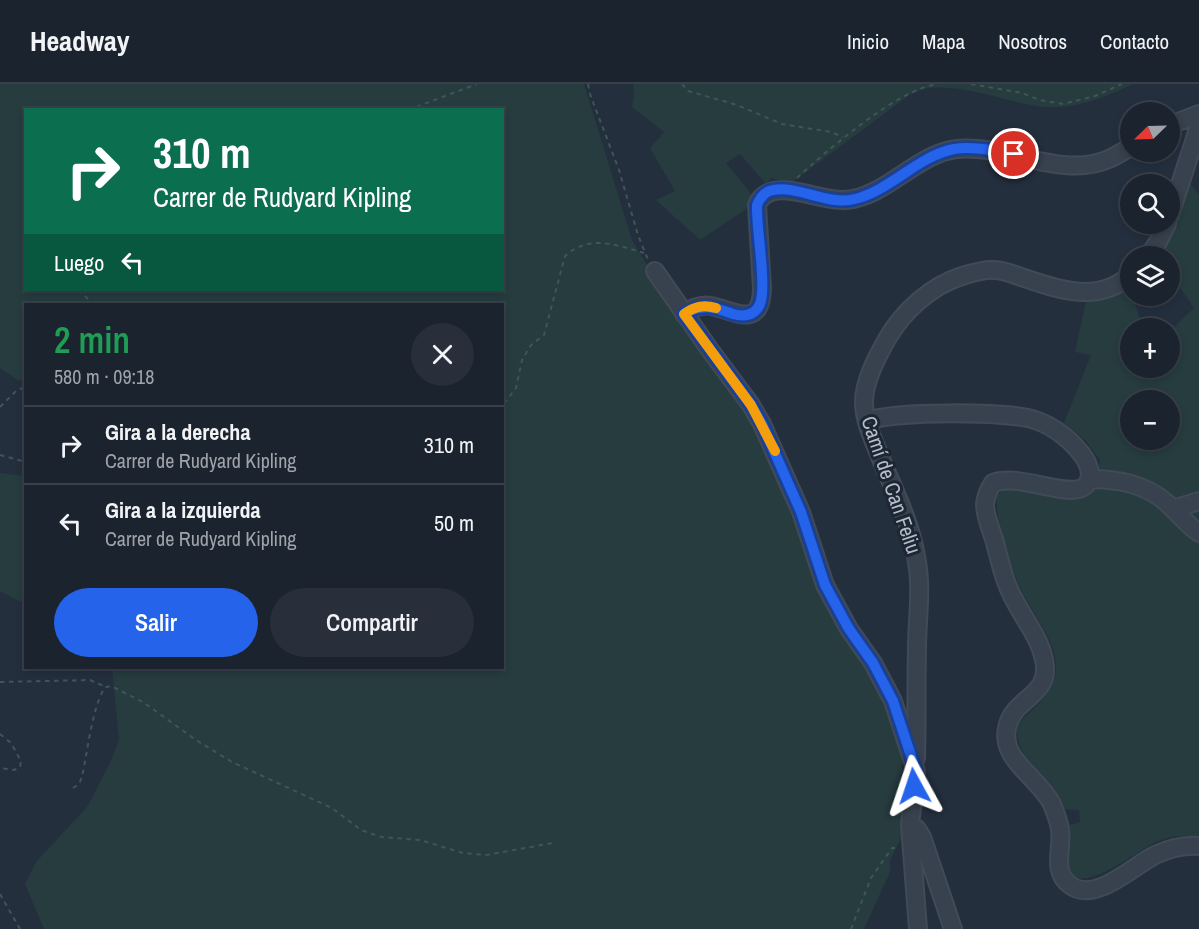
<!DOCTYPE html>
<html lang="es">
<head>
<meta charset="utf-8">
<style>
	:root { --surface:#1b232e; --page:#282f3a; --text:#f1f3f6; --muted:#a0a4aa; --line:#39404a; --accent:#2563eb }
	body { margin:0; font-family:"Archivo Narrow",sans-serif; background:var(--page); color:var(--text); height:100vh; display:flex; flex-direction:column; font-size:22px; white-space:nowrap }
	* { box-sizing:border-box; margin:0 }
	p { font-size:20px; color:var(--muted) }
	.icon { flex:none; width:33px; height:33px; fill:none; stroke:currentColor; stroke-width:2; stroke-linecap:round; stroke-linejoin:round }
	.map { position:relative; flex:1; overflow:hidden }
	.sheet { position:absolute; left:24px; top:219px; width:480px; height:366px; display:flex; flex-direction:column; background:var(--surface); border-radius:0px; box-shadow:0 3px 9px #0003,0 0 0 2px var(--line) }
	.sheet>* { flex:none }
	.top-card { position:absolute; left:24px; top:24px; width:480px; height:183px; border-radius:0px; box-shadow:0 3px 9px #0003,0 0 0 2px var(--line); background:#0b6e4f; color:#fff; overflow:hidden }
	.needle { width:39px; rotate:247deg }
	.controls { position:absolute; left:1120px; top:18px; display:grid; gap:12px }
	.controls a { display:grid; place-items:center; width:60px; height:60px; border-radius:50%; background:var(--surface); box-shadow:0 3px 9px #0003,0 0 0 2px var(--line); font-size:30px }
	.pin { position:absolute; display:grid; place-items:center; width:51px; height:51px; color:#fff; margin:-26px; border:3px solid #fff; border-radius:50%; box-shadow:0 2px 6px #0007 }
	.me { position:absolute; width:66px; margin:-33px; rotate:355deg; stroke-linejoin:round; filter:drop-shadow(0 0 4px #0008) }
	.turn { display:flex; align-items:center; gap:21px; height:126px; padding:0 30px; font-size:27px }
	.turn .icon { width:78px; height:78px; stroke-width:2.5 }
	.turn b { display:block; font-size:42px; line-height:51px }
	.then { display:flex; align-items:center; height:57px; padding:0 30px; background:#0003; gap:12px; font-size:22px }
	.round { display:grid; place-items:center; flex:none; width:63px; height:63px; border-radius:32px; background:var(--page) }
	.overview { display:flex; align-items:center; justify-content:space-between; height:102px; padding:0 30px }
	h1 { font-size:36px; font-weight:600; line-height:45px; color:#1e9e55 }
	.button { display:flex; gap:12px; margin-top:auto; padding:12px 30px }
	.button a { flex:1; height:69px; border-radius:36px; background:var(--accent); color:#fff; font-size:24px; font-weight:600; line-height:69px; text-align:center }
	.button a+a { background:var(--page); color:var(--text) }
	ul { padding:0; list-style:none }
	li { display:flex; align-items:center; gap:18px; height:78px; padding:0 30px; border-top:2px solid var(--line) }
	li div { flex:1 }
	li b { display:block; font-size:22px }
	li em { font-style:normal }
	header { display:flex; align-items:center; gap:36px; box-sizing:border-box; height:84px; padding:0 30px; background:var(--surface); border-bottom:2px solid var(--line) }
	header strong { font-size:28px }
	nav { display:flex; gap:33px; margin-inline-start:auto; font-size:21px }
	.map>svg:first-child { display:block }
	.green { fill:#263c3f; fill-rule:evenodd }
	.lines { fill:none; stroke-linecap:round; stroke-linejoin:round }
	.minor-casing { stroke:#414a57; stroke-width:20 }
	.path { stroke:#3f5557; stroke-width:2; stroke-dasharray:4.5 4.5; stroke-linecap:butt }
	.minor { stroke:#38414e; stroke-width:16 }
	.route-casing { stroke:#184099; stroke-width:15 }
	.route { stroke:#2563eb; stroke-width:10 }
	.slow { stroke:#f59e0b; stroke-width:10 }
	.labels { text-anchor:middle; stroke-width:6; stroke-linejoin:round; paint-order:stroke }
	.street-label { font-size:21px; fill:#b4bcc9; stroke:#1d2633 }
</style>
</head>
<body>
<header>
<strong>Headway</strong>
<nav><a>Inicio</a><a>Mapa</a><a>Nosotros</a><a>Contacto</a></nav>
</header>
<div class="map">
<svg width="1199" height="845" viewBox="0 0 1199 845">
	<rect width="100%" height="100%" fill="#242f3e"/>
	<!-- green -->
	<path class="green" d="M0,0H584L632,156L681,236L757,345L832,533L880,608L902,652V752L890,776V788L864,845H44L25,800L36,778L87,723L110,679L119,656L112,584H502V220H26L25,296H18L0,284ZM26,26H502V206H26Z
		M633,0H1133C1108,12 1077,25 1049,23C1009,21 970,0 930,4C923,4 915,9 908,12L791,99L771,94L766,100L740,70L726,79L752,111L746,125L700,156L656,116L675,107L650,64L664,48L632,23L634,13Z
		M1188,97L1199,111V753C1183,751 1168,752 1154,759C1138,766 1083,812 1069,787C1064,778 1068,752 1069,741L1080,738L1079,726L1065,725C1062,718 1059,710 1054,704C1036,682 1016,673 1017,641C1028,629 1043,618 1051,603C1069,570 1034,534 1021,505C1009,481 995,438 997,411L1005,403C1038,403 1061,426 1094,406L1100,376L1085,356L1064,339L1091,271L1075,268L1086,217L1107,213L1129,202L1143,244H1131V284H1170V247L1194,224L1170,189V172H1159L1171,149ZM1131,316H1170V356H1131Z
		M0,389L25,392V520L0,507Z"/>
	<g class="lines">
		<!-- minor casing -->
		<g class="minor-casing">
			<path id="minor" d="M1170,41L1199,30
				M1170,131L1199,42
				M1148,172L1158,158L1167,140
				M655,187L710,266L751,321L762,340L801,428L825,501L849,545L873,579L893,617L916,687L910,741L918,845
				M684,230C692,224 700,220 711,222C736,227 761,246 762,204L757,121C770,90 819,118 845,116C885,114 917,69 957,65C1008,60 1062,97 1111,74C1118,71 1125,66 1131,63
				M868,337C892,327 1010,327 1035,336C1054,342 1074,358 1085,375C1089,382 1093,393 1086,401C1071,417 1020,388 993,399C989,405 986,412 985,420C985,432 990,443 994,455C1000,477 1004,499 1016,519C1026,538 1040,555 1044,576C1052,611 1016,613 1008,640C997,675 1039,693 1052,720C1055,728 1059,737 1060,746C1063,765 1051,787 1070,801C1095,820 1133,782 1155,771C1168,765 1184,761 1199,762
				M1089,395C1119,395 1146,400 1168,420C1179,430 1187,441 1199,449
				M1173,425L1199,417
				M916,674C917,637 916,601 917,564C917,536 922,506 917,478C912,442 895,408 881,375C874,357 864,338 864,318C864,297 877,273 887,255C903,227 931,202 962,192C972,189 984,185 994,186C1004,186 1015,191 1024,194C1060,206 1100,220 1131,190
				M910,741L917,745L922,753L953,845"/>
		</g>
		<!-- path -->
		<path class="path" d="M588,0L590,10L619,86L638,151L648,176
			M682,0L688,7L737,21L782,40L831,48L843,53
			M971,0L1022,9L1040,16L1063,20L1095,12L1122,0
			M408,26L477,0
			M797,94C828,66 897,5 938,0
			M78,206L94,220
			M0,323L17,306L26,303
			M502,328L503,321L516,304L522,276L531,261L544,251L565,172C590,150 616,161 644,169
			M0,371L26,378
			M0,598L90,596L106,603
			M0,650L11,659L21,677L20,683L14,686L0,684
			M73,704L79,700L82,693C87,670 92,626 103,607C106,602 106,603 111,602L143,618L196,656L232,678L332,724L361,746L381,753L420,756L463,769L486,771L553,759
			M0,810L20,845
			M851,845L871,794L892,764H899"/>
		<!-- minor -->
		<use href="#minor" class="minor"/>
	</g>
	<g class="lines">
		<!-- route casing -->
		<g class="route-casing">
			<path id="route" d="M914,702L916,687L893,617L873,579L849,545L825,501L801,428L762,340L751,321L684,230C702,219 714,223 733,230C744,233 755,232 760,220C767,202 756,144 757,121C760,114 765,107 773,106C798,101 827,122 855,115C891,106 918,72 954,65C973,62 996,67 1014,70"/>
		</g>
		<!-- route -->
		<use href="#route" class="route"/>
		<!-- slow -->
		<path class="slow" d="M716,224C703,220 694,223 684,230L751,321L775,367"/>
	</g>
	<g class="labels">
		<!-- street labels -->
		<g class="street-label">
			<text transform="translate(891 401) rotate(71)" y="7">Camí de Can Feliu</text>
		</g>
	</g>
</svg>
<div class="controls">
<a><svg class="needle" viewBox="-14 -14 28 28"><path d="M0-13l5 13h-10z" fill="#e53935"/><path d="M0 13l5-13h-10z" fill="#a0a4aa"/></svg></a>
<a><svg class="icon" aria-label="search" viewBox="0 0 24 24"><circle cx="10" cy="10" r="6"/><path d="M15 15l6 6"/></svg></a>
<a><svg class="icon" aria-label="layers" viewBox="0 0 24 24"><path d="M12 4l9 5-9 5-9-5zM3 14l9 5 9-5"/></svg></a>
<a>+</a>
<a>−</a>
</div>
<div class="pin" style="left:1014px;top:70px;background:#d93025"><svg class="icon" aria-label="arrive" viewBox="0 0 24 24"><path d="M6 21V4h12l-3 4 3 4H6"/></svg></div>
<svg class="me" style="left:914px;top:702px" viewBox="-20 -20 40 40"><path d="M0-17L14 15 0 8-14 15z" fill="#2563eb" stroke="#fff" stroke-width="4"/></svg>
<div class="top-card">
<div class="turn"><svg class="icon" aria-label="right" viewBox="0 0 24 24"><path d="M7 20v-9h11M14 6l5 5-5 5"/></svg><div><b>310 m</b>Carrer de Rudyard Kipling</div></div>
<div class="then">Luego<svg class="icon" aria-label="left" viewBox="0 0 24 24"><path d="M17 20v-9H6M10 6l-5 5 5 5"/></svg></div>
</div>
<section class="sheet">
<div class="overview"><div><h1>2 min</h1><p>580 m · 09:18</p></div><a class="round"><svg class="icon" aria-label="close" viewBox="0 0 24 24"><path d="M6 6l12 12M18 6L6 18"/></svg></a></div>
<ul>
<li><svg class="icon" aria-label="right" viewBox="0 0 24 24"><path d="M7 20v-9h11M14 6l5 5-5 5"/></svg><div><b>Gira a la derecha</b><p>Carrer de Rudyard Kipling</p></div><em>310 m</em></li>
<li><svg class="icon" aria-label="left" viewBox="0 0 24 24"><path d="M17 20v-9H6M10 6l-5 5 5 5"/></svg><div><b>Gira a la izquierda</b><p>Carrer de Rudyard Kipling</p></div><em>50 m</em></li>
</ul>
<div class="button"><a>Salir</a><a>Compartir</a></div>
</section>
</div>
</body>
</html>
